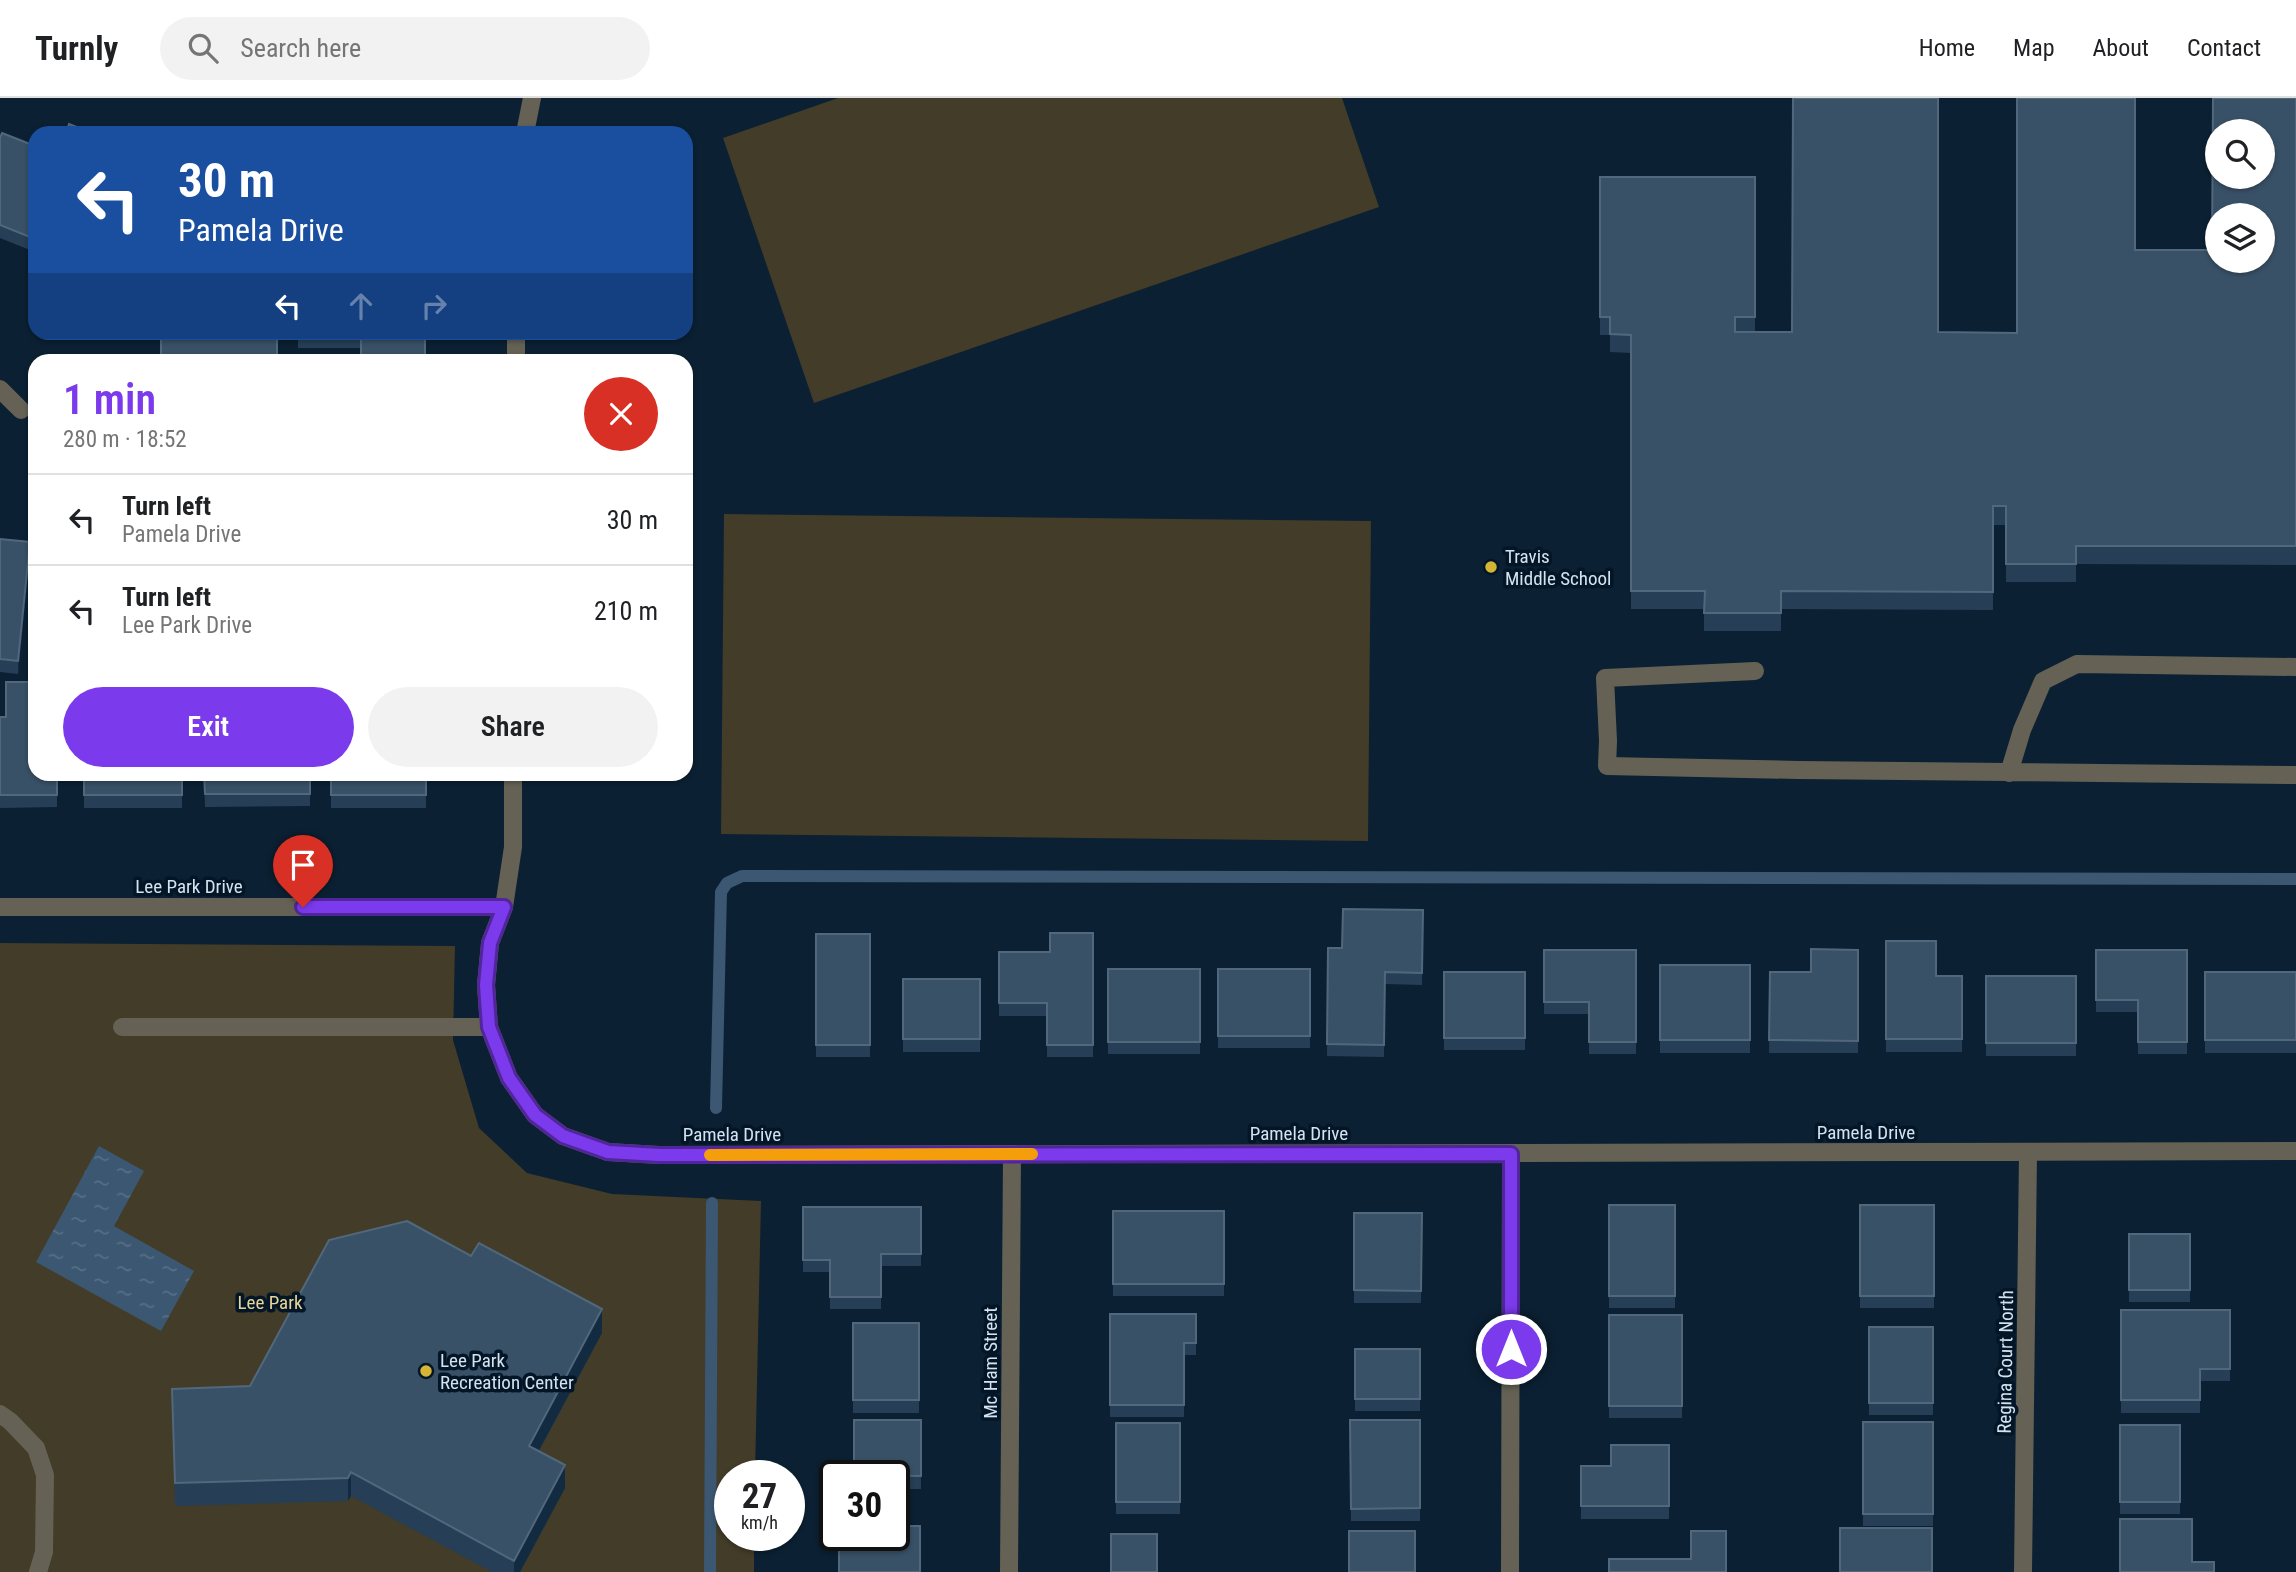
<!DOCTYPE html>
<html lang="en">
<head>
<meta charset="utf-8">
<style>
	:root { --surface:#fff; --page:#f2f2f2; --text:#202124; --muted:#757577; --line:#e0e0e0; --accent:#7c3aed }
	body { margin:0; font-family:"Roboto Condensed",sans-serif; background:var(--page); color:var(--text); height:100vh; display:flex; flex-direction:column; font-size:26px; white-space:nowrap }
	* { box-sizing:border-box; margin:0 }
	p { font-size:23px; color:var(--muted) }
	.icon { flex:none; width:38px; height:38px; fill:none; stroke:currentColor; stroke-width:2; stroke-linecap:round; stroke-linejoin:round }
	.map { position:relative; flex:1; overflow:hidden }
	.panel { position:absolute; left:28px; top:256px; width:665px; height:427px; display:flex; flex-direction:column; background:var(--surface); border-radius:21px; box-shadow:0 2px 5px #0004 }
	.panel>* { flex:none }
	.guide { position:absolute; left:28px; top:28px; width:665px; height:214px; border-radius:21px; box-shadow:0 2px 5px #0004; background:#1a4fa0; color:#fff; overflow:hidden }
	.buttons { position:absolute; left:2205px; top:21px; display:grid; gap:14px }
	.buttons a { display:grid; place-items:center; width:70px; height:70px; border-radius:50%; background:var(--surface); box-shadow:0 2px 5px #0004; font-size:35px }
	.speed { position:absolute; left:714px; top:1362px; display:flex; gap:14px; font-size:35px; font-weight:700; text-align:center }
	.speed>* { display:grid; place-content:center; width:91px; height:91px; border-radius:50%; background:var(--surface); box-shadow:0 2px 5px #0004; line-height:1 }
	.speed small { font-size:18px; font-weight:400 }
	.speed .limit { border:4px solid #111; border-radius:10px; background:#fff; color:#111 }
	.pin { position:absolute; display:grid; place-items:center; width:60px; height:60px; color:#fff; margin:-72px -30px; border-radius:50% 50% 50% 0; rotate:-45deg; box-shadow:0 0 7px #0007 }
	.pin .icon { rotate:45deg }
	.me { position:absolute; width:77px; margin:-38px; rotate:0deg; stroke-linejoin:round; filter:drop-shadow(0 0 5px #0008) }
	.turn { display:flex; align-items:center; gap:24px; height:147px; padding:0 35px; font-size:32px }
	.turn .icon { width:91px; height:91px; stroke-width:2.5 }
	.turn b { display:block; font-size:49px; line-height:60px }
	.lanes { display:flex; align-items:center; height:66px; padding:0 35px; background:#0003; justify-content:center; gap:35px; direction:ltr }
	.lanes .off { opacity:.35 }
	.round { display:grid; place-items:center; flex:none; width:74px; height:74px; border-radius:37px; background:var(--page) }
	.headline { display:flex; align-items:center; justify-content:space-between; height:119px; padding:0 35px }
	h1 { font-size:42px; font-weight:600; line-height:52px; color:var(--accent) }
	.primary-button { display:flex; gap:14px; margin-top:auto; padding:14px 35px }
	.primary-button a { flex:1; height:80px; border-radius:42px; background:var(--accent); color:#fff; font-size:28px; font-weight:600; line-height:80px; text-align:center }
	.primary-button a+a { background:var(--page); color:var(--text) }
	ul { padding:0; list-style:none }
	li { display:flex; align-items:center; gap:21px; height:91px; padding:0 35px; border-top:2px solid var(--line) }
	li div { flex:1 }
	li b { display:block; font-size:26px }
	li em { font-style:normal }
	header { display:flex; align-items:center; gap:42px; box-sizing:border-box; height:98px; padding:0 35px; background:var(--surface); border-bottom:2px solid var(--line) }
	header strong { font-size:33px }
	nav { display:flex; gap:38px; margin-inline-start:auto; font-size:24px }
	.search { width:490px; height:63px; background:var(--page); display:flex; align-items:center; gap:18px; box-sizing:border-box; padding:0 24px; border-radius:38px; color:var(--muted); font-size:26px }
	.map>svg:first-child { display:block }
	.park { fill:#423c28 }
	.water { fill:url(#water-ripples) }
	.lines { fill:none; stroke-linecap:round; stroke-linejoin:round }
	.stream { stroke:#3c5771; stroke-width:12 }
	.lane { stroke:#656255; stroke-width:18 }
	.street { stroke:#656255; stroke-width:18 }
	.wall { fill:#263f56 }
	.shaded-wall { fill:#132b41 }
	.building { fill:#395167; stroke:#51687c; stroke-width:2; fill-rule:evenodd }
	.route-casing { stroke:#51269a; stroke-width:18 }
	.route { stroke:#7c3aed; stroke-width:12 }
	.slow { stroke:#f59e0b; stroke-width:12 }
	.poi-dot { fill:#d6b534; stroke:#031628; stroke-width:2.5 }
	.labels { text-anchor:middle; stroke-width:7; stroke-linejoin:round; paint-order:stroke }
	.poi-label { font-size:19px; fill:#d5e2ef; stroke:#031628; text-anchor:start }
	.street-label { font-size:19px; fill:#d5e2ef; stroke:#031628 }
	.park-label { font-size:19px; fill:#e9d697; stroke:#031628 }
</style>
</head>
<body>
<header>
<strong>Turnly</strong>
<div class="search"><svg class="icon" aria-label="search" viewBox="0 0 24 24"><circle cx="10" cy="10" r="6"/><path d="M15 15l6 6"/></svg>Search here</div>
<nav><a>Home</a><a>Map</a><a>About</a><a>Contact</a></nav>
</header>
<div class="map">
<svg width="2296" height="1474" viewBox="0 0 2296 1474">
	<defs>
		<pattern id="water-ripples" width="26" height="14" patternUnits="userSpaceOnUse" patternTransform="scale(1.75)"><rect width="26" height="14" fill="#3c5771"/><path d="M2 4q2-2 4 0t4 0M15 11q2-2 4 0t4 0" fill="none" stroke="#576f86"/></pattern>
	</defs>
	<rect width="100%" height="100%" fill="#0b2032"/>
	<!-- park -->
	<path class="park" d="M838,0H1342L1379,109L814,305L723,40Z
		M724,416L1371,423L1368,743L721,736Z
		M0,845L455,848L453,942L479,1030L527,1075L612,1096L761,1103L755,1377H730V1437H754V1474H0Z"/>
	<!-- water -->
	<path class="water" d="M99,1048L144,1073L114,1128L194,1173L161,1233L36,1164Z"/>
	<g class="lines">
		<!-- stream -->
		<path class="stream" d="M716,1010L721,794L727,785L742,778L2296,781
			M710,1474L712,1105"/>
		<!-- lane -->
		<path class="lane" d="M1755,573L1605,580L1608,643L1607,668L1798,672L2296,677
			M2009,675L2022,632L2043,583L2077,566L2296,569
			M122,929H489
			M0,1316L10,1323L36,1350L45,1377L44,1454L38,1474"/>
		<!-- street -->
		<path class="street" d="M525,35L532,0
			M516,262V234
			M0,291L21,312
			M513,676V749L504,809L490,845L486,887L489,929L509,980L535,1017L563,1038L608,1054L659,1057L2296,1053
			M0,809H504
			M1009,1474L1012,1056
			M1510,1474L1511,1056
			M2023,1474L2028,1055"/>
	</g>
	<!-- wall -->
	<path class="wall" d="M2296,0V467L2076,466V484H2006V427H1993V512L1781,511V533H1704V511H1631V255L1610,254V237H1600V79H1755V234L2017,235L2135,152H2212Z
		M0,40L35,48V154L0,140Z
		M298,234H425L361,250H298Z
		M0,441L30,456L18,576L0,574Z
		M0,619L57,676V709L0,710Z
		M84,676H182V710H84Z
		M204,676H310V708L205,709Z
		M331,676H426V710H331Z
		M1423,812L1422,887L1385,886L1384,959L1327,958L1328,850H1342Z
		M1093,835V959H1047V918H999V854H1050Z
		M816,836H870V959H816Z
		M1886,843L1936,878H1962V954H1886Z
		M1544,852H1636V956H1589V916H1544Z
		M1858,852V955H1769L1770,874H1811Z
		M2096,852H2187V956H2138V914H2096Z
		M1660,867H1750V955H1660Z
		M1108,871H1200V956H1108Z
		M1218,871H1310V950H1218Z
		M1444,874H1525V952H1444Z
		M2205,874H2296V955H2205Z
		M1986,878H2076V958H1986Z
		M903,881H980V954H903Z
		M1609,1107H1675V1210H1609Z
		M1860,1107H1934V1210H1860Z
		M803,1109H921V1168H881V1211H830V1174H803Z
		M1113,1113H1224V1198H1113Z
		M1354,1115H1422L1421,1205H1354Z
		M2129,1136H2190V1204H2129Z
		M2121,1212H2230V1283H2200V1315H2121Z
		M1110,1216H1196V1257H1184V1319H1110Z
		M1609,1217H1682V1320H1609Z
		M853,1225H919V1315H853Z
		M1869,1229H1933V1317H1869Z
		M602,1235L539,1353L565,1390L520,1474H492L351,1398L348,1403L175,1408L172,1291L250,1288Z
		M1355,1251H1420V1313H1355Z
		M921,1322V1391H894V1377Z
		M1350,1322H1420V1423H1351Z
		M1863,1324H1933V1428H1863Z
		M1116,1325H1180V1416H1116Z
		M2120,1327H2180V1416H2120Z
		M1669,1347V1421H1581V1368H1611Z"/>
	<!-- shaded-wall -->
	<path class="shaded-wall" d="M30,444V456L18,576V563Z
		M602,1211V1235L529,1371V1348Z
		M565,1367V1390L520,1474H514V1463Z
		M351,1374V1398L348,1403V1380Z"/>
	<!-- building -->
	<path class="building" d="M1793,0H1938V234L2017,235V0H2135V152H2212L2213,0H2296V448H2076V466H2006V408H1993V494L1781,493V515H1704L1705,493H1631V237L1610,236V219H1600V79H1755V219H1735V234H1792ZM2217,33H2263V79H2217ZM2217,117H2263V163H2217Z
		M69,26L92,35H66Z
		M2,35L35,48V141L0,127V40Z
		M161,234H277V262H161Z
		M298,234H425V262H361V237H298Z
		M0,441L30,444L18,563L0,561Z
		M6,584H35V676H57V697H0V619H6Z
		M84,676H182V697H84Z
		M204,676H310V696H205Z
		M331,676H426V697H331Z
		M1343,811L1423,812L1422,875L1385,874L1384,947L1327,946L1328,850H1342Z
		M1050,835H1093V947H1047V905H999V854H1050Z
		M816,836H870V947H816Z
		M1886,843H1936V878H1962V941H1886Z
		M1811,851L1858,852V943L1769,942L1770,874H1811Z
		M1544,852H1636V944H1589V904H1544Z
		M2096,852H2187V944H2138V902H2096Z
		M1660,867H1750V942H1660Z
		M1108,871H1200V944H1108Z
		M1218,871H1310V938H1218Z
		M1444,874H1525V940H1444Z
		M2205,874H2296V942H2205Z
		M1986,878H2076V945H1986Z
		M903,881H980V941H903Z
		M1609,1107H1675V1198H1609Z
		M1860,1107H1934V1198H1860Z
		M803,1109H921V1156H881V1199H830V1162H803Z
		M1113,1113H1224V1186H1113Z
		M1354,1115H1422L1421,1193L1354,1192Z
		M407,1123L471,1158L479,1145L602,1211L529,1348L565,1367L514,1463L351,1374L348,1380L175,1385L172,1291L250,1288L329,1142Z
		M2129,1136H2190V1192H2129Z
		M2121,1212H2230V1271H2200V1302H2121Z
		M1110,1216H1196V1245H1184V1307H1110Z
		M1609,1217H1682V1308H1609Z
		M853,1225H919V1302H853Z
		M1869,1229H1933V1305H1869Z
		M1355,1251H1420V1301H1355Z
		M854,1322H921V1378L854,1377Z
		M1350,1322H1420V1410L1351,1411Z
		M1863,1324H1933V1416H1863Z
		M1116,1325H1180V1404H1116Z
		M2120,1327H2180V1404H2120Z
		M1611,1347H1669V1408H1581V1368H1611Z
		M2120,1421H2192V1464H2214V1474H2120Z
		M894,1428H920V1474H839V1437H894Z
		M1840,1430H1932V1474H1840Z
		M1349,1433H1415V1474H1349Z
		M1691,1433H1726V1474H1609V1461H1691Z
		M1111,1436H1157V1474H1111Z"/>
	<g class="lines">
		<!-- route casing -->
		<g class="route-casing">
			<path id="route" d="M303,809H504L490,845L486,887L489,929L509,980L535,1017L563,1038L608,1054L659,1057L1511,1056V1251"/>
		</g>
		<!-- route -->
		<use href="#route" class="route"/>
		<!-- slow -->
		<path class="slow" d="M710,1057L1032,1056"/>
	</g>
	<!-- markers -->
	<g class="poi-dot">
		<circle cx="1491" cy="469" r="7"/>
		<circle cx="426" cy="1273" r="7"/>
	</g>
	<g class="labels">
		<!-- poi labels -->
		<g class="poi-label">
			<text x="1505" y="465">Travis<tspan x="1505" dy="22">Middle School</tspan></text>
			<text x="440" y="1269">Lee Park<tspan x="440" dy="22">Recreation Center</tspan></text>
		</g>
		<!-- street labels -->
		<g class="street-label">
			<text x="189" y="795">Lee Park Drive</text>
			<text x="1866" y="1041">Pamela Drive</text>
			<text x="1299" y="1042">Pamela Drive</text>
			<text x="732" y="1043">Pamela Drive</text>
			<text transform="translate(2005 1264) rotate(-89)" y="7">Regina Court North</text>
			<text transform="translate(990 1265) rotate(-90)" y="7">Mc Ham Street</text>
		</g>
		<!-- park labels -->
		<g class="park-label">
			<text x="270" y="1211">Lee Park</text>
		</g>
	</g>
</svg>
<div class="buttons">
<a><svg class="icon" aria-label="search" viewBox="0 0 24 24"><circle cx="10" cy="10" r="6"/><path d="M15 15l6 6"/></svg></a>
<a><svg class="icon" aria-label="layers" viewBox="0 0 24 24"><path d="M12 4l9 5-9 5-9-5zM3 14l9 5 9-5"/></svg></a>
</div>
<div class="speed"><div>27<small>km/h</small></div><div class="limit">30</div></div>
<div class="pin" style="left:303px;top:809px;background:#d93025"><svg class="icon" aria-label="arrive" viewBox="0 0 24 24"><path d="M6 21V4h12l-3 4 3 4H6"/></svg></div>
<svg class="me" style="left:1511px;top:1251px" viewBox="-20 -20 40 40"><circle r="17" fill="#7c3aed" stroke="#fff" stroke-width="3"/><path d="M0-11L8 9 0 5-8 9z" fill="#fff"/></svg>
<div class="guide">
<div class="turn"><svg class="icon" aria-label="left" viewBox="0 0 24 24"><path d="M17 20v-9H6M10 6l-5 5 5 5"/></svg><div><b>30 m</b>Pamela Drive</div></div>
<div class="lanes"><svg class="icon" aria-label="left" viewBox="0 0 24 24"><path d="M17 20v-9H6M10 6l-5 5 5 5"/></svg><svg class="icon off" aria-label="ahead" viewBox="0 0 24 24"><path d="M12 20V5M6 11l6-6 6 6"/></svg><svg class="icon off" aria-label="right" viewBox="0 0 24 24"><path d="M7 20v-9h11M14 6l5 5-5 5"/></svg></div>
</div>
<section class="panel">
<div class="headline"><div><h1>1 min</h1><p>280 m · 18:52</p></div><a class="round" style="background:#d93025;color:#fff"><svg class="icon" aria-label="close" viewBox="0 0 24 24"><path d="M6 6l12 12M18 6L6 18"/></svg></a></div>
<ul>
<li><svg class="icon" aria-label="left" viewBox="0 0 24 24"><path d="M17 20v-9H6M10 6l-5 5 5 5"/></svg><div><b>Turn left</b><p>Pamela Drive</p></div><em>30 m</em></li>
<li><svg class="icon" aria-label="left" viewBox="0 0 24 24"><path d="M17 20v-9H6M10 6l-5 5 5 5"/></svg><div><b>Turn left</b><p>Lee Park Drive</p></div><em>210 m</em></li>
</ul>
<div class="primary-button"><a>Exit</a><a>Share</a></div>
</section>
</div>
</body>
</html>
